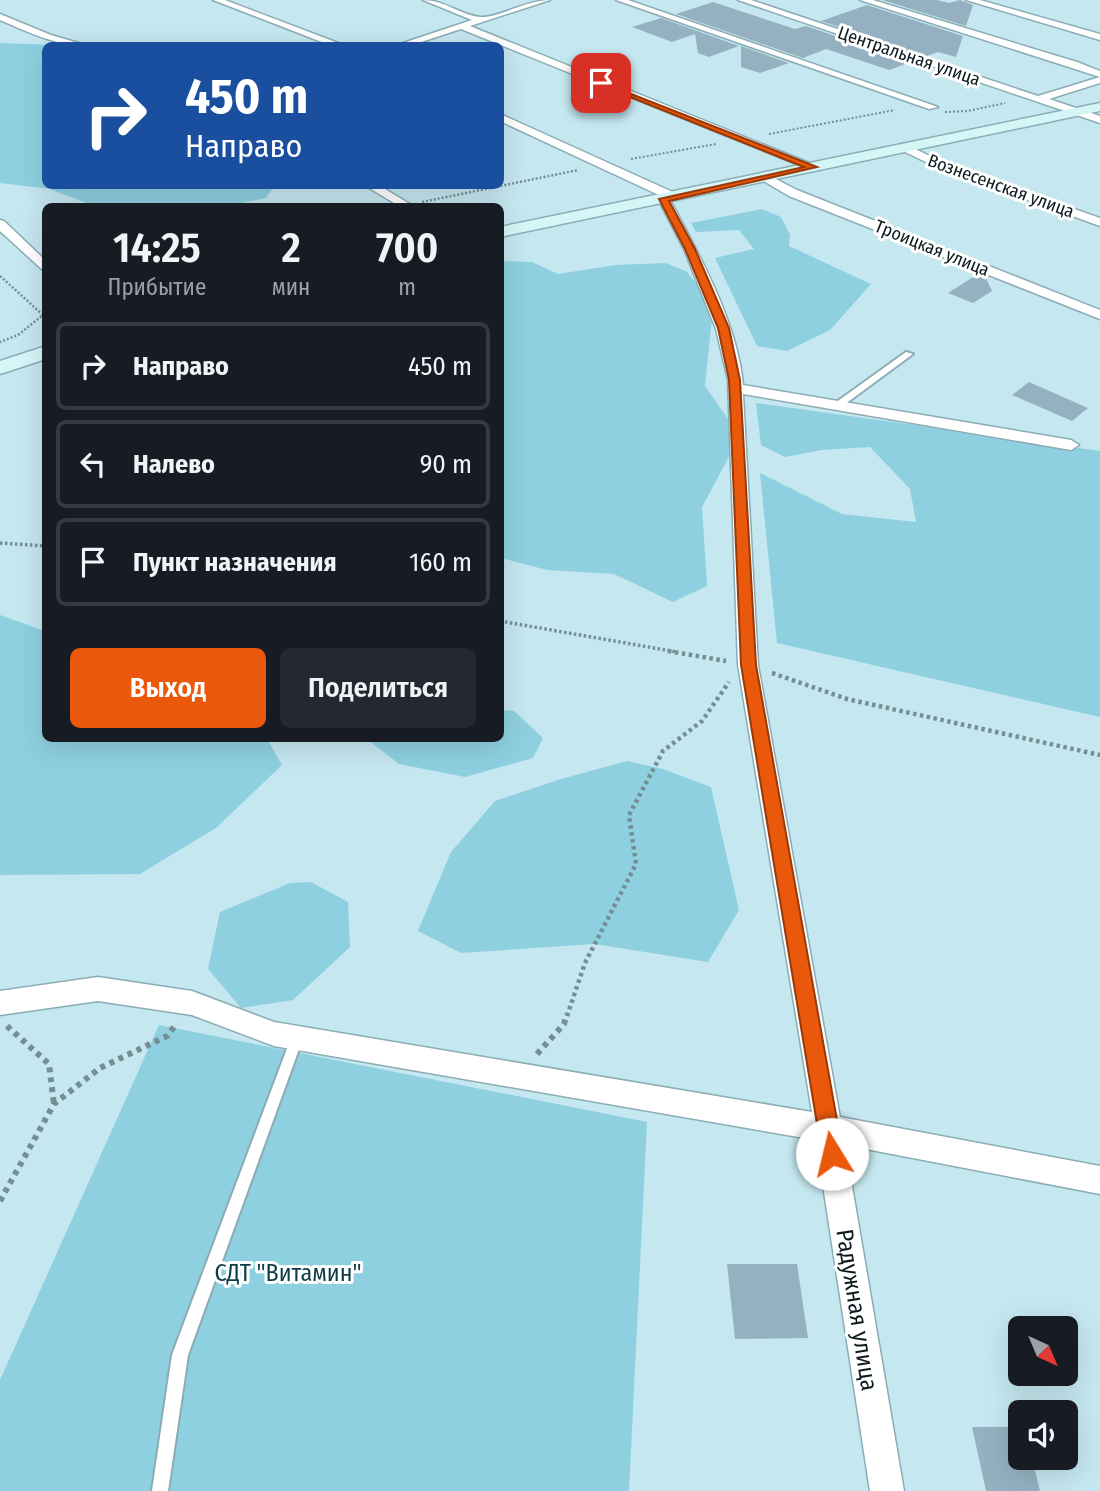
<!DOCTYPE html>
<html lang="ru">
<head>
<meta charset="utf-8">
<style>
	:root { --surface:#171b24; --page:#242831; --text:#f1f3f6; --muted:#9ea1a6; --line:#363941; --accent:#ea580c }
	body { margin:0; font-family:"Fira Sans Condensed",sans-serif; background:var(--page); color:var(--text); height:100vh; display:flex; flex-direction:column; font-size:26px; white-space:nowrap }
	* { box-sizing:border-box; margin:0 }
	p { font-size:23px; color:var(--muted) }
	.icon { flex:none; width:38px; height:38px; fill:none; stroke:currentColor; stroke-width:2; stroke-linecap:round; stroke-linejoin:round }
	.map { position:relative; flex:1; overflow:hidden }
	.side { position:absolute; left:42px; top:203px; width:462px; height:539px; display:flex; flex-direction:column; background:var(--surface); border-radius:10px; box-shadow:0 7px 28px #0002 }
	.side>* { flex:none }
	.hud { position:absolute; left:42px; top:42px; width:462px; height:147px; border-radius:10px; box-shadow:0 7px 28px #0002; background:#1a4fa0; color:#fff; overflow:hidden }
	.needle { width:46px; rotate:136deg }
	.fabs { position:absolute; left:1008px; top:1316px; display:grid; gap:14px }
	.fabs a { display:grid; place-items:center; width:70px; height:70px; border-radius:10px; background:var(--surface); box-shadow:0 7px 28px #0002; font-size:35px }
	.pin { position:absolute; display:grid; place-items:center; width:60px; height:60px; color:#fff; margin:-30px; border-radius:14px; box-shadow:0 4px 10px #0006 }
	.me { position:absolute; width:77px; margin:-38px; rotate:351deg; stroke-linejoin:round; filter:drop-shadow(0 0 5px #0008) }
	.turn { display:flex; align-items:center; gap:24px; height:147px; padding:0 28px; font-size:32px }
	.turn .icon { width:91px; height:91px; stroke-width:2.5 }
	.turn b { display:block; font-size:49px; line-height:60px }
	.eta { display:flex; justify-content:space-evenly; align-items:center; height:119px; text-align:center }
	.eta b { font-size:42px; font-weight:600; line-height:49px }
	.primary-button { display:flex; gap:14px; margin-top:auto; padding:14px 28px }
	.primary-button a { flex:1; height:80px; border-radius:10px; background:var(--accent); color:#fff; font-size:28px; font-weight:600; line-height:80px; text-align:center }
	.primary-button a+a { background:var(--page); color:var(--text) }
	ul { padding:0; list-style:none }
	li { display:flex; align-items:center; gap:21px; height:88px; margin:0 14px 10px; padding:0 14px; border:4px solid var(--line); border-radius:10px }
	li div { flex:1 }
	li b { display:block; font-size:26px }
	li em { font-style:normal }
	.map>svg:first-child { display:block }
	.green { fill:#8ed0e0 }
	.building { fill:#95b1c1 }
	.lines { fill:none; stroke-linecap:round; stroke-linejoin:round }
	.lane-casing { stroke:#8bacb4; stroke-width:4 }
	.street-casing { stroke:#8bacb4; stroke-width:3 }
	.secondary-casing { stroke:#8bacb4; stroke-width:3 }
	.path-far4 { stroke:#758e94; stroke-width:2; stroke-dasharray:2 2; stroke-linecap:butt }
	.path-far3 { stroke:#758e94; stroke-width:2.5; stroke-dasharray:2 2; stroke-linecap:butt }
	.path-far2 { stroke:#758e94; stroke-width:3.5; stroke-dasharray:2.5 2.5; stroke-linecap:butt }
	.path-far1 { stroke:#758e94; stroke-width:4.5; stroke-dasharray:3.5 3.5; stroke-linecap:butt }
	.path { stroke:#758e94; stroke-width:6; stroke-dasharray:5 5; stroke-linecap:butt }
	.lane { fill:#fff; fill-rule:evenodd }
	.street { fill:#fff; fill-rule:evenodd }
	.secondary { fill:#d5f6f7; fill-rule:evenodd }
	.route { fill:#ea580c; stroke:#983908; stroke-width:2 }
	.labels { text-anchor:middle; stroke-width:6; stroke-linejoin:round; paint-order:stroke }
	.far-street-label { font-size:18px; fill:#0d1a1d; stroke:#fff }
	.near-park-label { font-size:24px; fill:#0d3d47; stroke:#fff }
	.near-street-label { font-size:24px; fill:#0d1a1d; stroke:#fff }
</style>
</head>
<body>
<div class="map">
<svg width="1100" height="1491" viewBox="0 0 1100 1491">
	<rect width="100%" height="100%" fill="#c5e7f0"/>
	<!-- green -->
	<path class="green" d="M0,43L58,45L46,46V186H274L266,198L227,206H94L50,189L0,183Z
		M762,209L781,217L790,235L789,246L871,284L830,330L787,351L757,346L715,258L754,249L739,230L696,232L691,223Z
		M501,261L532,262L558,274L616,265L665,263L686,271L700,288L714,298L705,386L740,436L702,507L707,586L673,602L614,574L547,570L501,558Z
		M756,403L1100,451V717L777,643L760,473L842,514L916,522L910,489L870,447L822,450L785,457L761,445Z
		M0,615L45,631L46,738L267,739L282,765L216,828L140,874L0,875Z
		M501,710L514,711L543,738L533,758L465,777L399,764L367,739L500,738Z
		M627,761L663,769L711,787L739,910L708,962L594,944L461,953L418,931L451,852L495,801L561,779Z
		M311,882L348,902L350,947L293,1000L241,1008L208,969L220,912L290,883Z
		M159,1025L647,1122L629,1491H0V1380Z"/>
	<!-- building -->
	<path class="building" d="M882,0H937L949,3L960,0L973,5L966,26Z
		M713,2L795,29L806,26L911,62L889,70L826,49L803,58L676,14Z
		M867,5L963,36L956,57L938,52L926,56L821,21Z
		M661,18L739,46L709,57L698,53L695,34L672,42L632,27Z
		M741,46L789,63L760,73L741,67Z
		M978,274L985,276L992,291L973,303L948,293Z
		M1029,382L1088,408L1072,421L1012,395Z
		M727,1264H797L808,1338L735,1339Z
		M972,1427H1020V1458H1032L1040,1491H986Z"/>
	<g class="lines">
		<!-- lane casing -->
		<g class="lane-casing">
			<path id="lane" d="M906,352L913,354L841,407H835V403Z
				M297,1032L302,1034L303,1038L188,1355L168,1491H152L172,1355L291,1038L292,1034Z"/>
		</g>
		<!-- street casing -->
		<g class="street-casing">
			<path id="street" d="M213,0H225L346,46H332Z
				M423,0C445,0 462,16 481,17C497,18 527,0 550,0L470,26L819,167L809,169L461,29L409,46H394L472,20Z
				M616,0H628L938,107L929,109Z
				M738,0H751L1038,96L1100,77V83L1049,99L1100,116V123Z
				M860,0H873L1077,62L1100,71V77Z
				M966,0H980L1100,34V40Z
				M0,14L51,35L89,46C57,46 30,33 0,20Z
				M500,114L677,194V200H670C699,254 738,324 743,385L1071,440L1079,445L1071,450L743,394L758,665L840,1117L1100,1166V1194L845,1145L904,1491H870L816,1140L274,1046L192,1015L98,1001L0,1015V991L98,977L192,991L274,1022L812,1112L738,665L728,380L716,329L684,249L658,199L661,196L500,121Z
				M899,145H907L942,162L1100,218V226L934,166L899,149Z
				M762,176H770L797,190L1100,310V319L789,196L762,180Z
				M366,186H380L413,206H399Z
				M0,220L4,221L46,261V273L0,231Z"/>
		</g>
		<!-- secondary casing -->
		<g class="secondary-casing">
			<path id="secondary" d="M1100,103V111L500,237V227Z
				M46,346V359L0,374V361Z"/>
		</g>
		<!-- path-far4 -->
		<path class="path-far4" d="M945,112L968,111L1005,103
			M769,134L895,110
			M631,159L716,144"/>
		<!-- path-far3 -->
		<path class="path-far3" d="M422,202L578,170
			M0,276L43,315L18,335L0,342"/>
		<!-- path-far2 -->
		<path class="path-far2" d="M0,543L46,546
			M500,621L677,652"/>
		<!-- path-far1 -->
		<path class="path-far1" d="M668,651L726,661
			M772,673L847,699L1100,755
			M567,1016L585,963L636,864L629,815L663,751L702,721L729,682"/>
		<!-- path -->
		<path class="path" d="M7,1026L49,1064L54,1104
			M537,1054L564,1024L567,1014
			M0,1201L54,1104L100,1068L167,1036L177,1023"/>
		<!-- lane -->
		<use href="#lane" class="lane"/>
		<!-- street -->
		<use href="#street" class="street"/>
		<!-- secondary -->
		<use href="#secondary" class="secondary"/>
	</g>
	<!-- route -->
	<path class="route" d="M598,81L817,167L669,201L695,249L729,328L740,380L756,665L843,1154L840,1162L832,1165L825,1162L822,1154L741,665L729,380L718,328L685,249L659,199L804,167L598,84Z"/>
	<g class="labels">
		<!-- far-street labels -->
		<g class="far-street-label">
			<text transform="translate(909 56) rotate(19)" y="6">Центральная улица</text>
			<text transform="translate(1001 186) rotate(20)" y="6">Вознесенская улица</text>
			<text transform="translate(932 248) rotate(22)" y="6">Троицкая улица</text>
		</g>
		<!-- near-park labels -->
		<g class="near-park-label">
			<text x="288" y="1281">СДТ "Витамин"</text>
		</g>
		<!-- near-street labels -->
		<g class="near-street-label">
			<text transform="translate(857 1310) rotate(81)" y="8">Радужная улица</text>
		</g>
	</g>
</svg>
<div class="fabs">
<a><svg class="needle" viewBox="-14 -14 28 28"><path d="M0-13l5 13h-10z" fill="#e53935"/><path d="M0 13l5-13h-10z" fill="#9ea1a6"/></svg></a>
<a><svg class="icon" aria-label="sound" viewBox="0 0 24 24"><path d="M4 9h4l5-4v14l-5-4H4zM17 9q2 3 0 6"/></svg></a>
</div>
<div class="pin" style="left:601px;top:83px;background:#d93025"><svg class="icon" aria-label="arrive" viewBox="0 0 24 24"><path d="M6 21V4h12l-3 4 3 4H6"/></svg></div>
<svg class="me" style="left:832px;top:1154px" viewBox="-20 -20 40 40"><circle r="19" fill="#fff"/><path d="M0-13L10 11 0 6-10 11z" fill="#ea580c"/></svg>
<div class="hud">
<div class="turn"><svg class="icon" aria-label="right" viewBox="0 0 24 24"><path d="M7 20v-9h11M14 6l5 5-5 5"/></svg><div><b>450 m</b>Направо</div></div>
</div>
<section class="side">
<div class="eta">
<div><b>14:25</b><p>Прибытие</p></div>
<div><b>2</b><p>мин</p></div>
<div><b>700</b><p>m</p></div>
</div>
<ul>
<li><svg class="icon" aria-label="right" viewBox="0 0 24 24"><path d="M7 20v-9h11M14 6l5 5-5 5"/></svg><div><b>Направо</b></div><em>450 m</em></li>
<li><svg class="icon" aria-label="left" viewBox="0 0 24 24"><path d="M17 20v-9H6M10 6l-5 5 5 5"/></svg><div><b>Налево</b></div><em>90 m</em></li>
<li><svg class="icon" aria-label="arrive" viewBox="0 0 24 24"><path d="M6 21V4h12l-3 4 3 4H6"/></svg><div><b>Пункт назначения</b></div><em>160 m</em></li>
</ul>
<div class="primary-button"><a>Выход</a><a>Поделиться</a></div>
</section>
</div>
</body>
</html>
